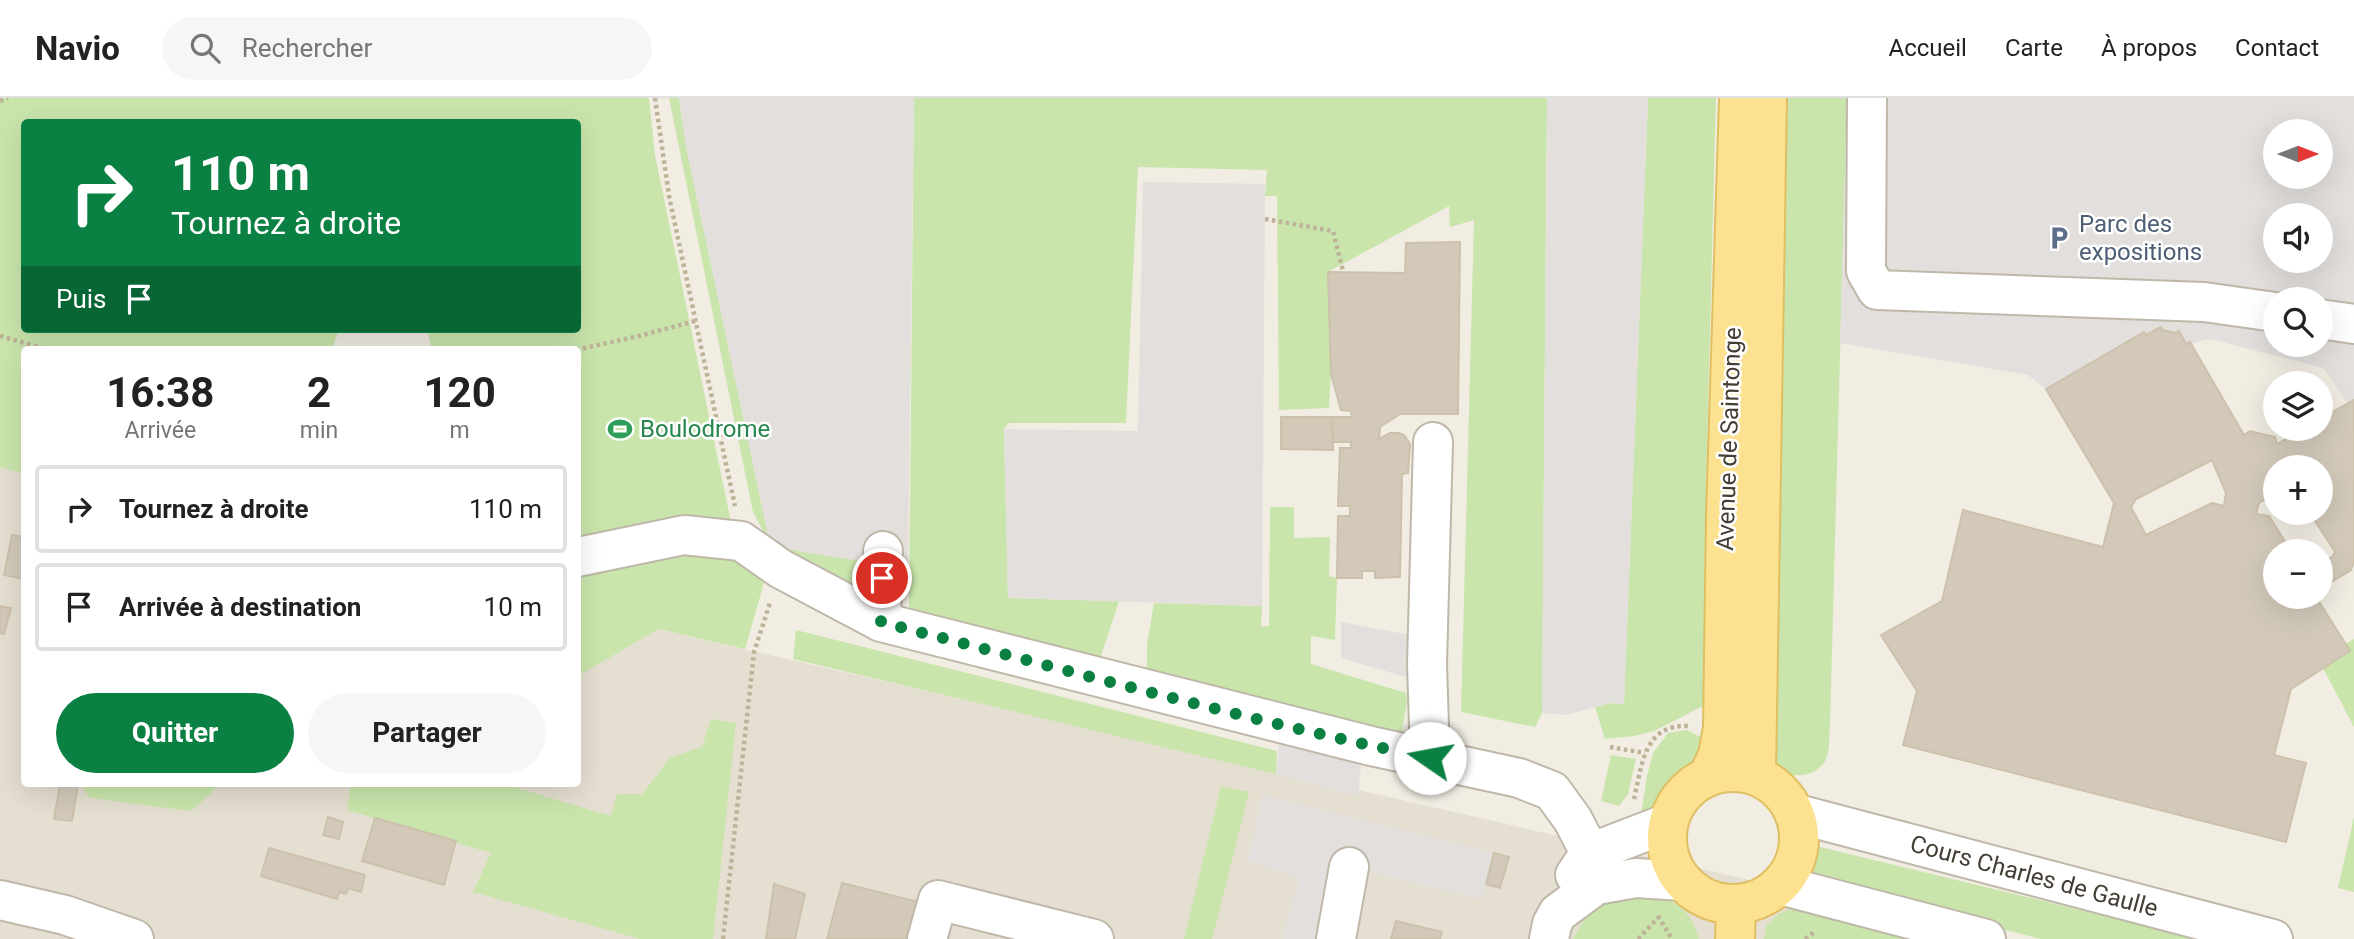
<!DOCTYPE html>
<html lang="fr">
<head>
<meta charset="utf-8">
<style>
	:root { --surface:#fff; --page:#f6f6f6; --text:#222; --muted:#767676; --line:#e0e0e0; --accent:#0b8043 }
	body { margin:0; font-family:Roboto,sans-serif; background:var(--page); color:var(--text); height:100vh; display:flex; flex-direction:column; font-size:26px; white-space:nowrap }
	* { box-sizing:border-box; margin:0 }
	p { font-size:23px; color:var(--muted) }
	.icon { flex:none; width:38px; height:38px; fill:none; stroke:currentColor; stroke-width:2; stroke-linecap:round; stroke-linejoin:round }
	.map { position:relative; flex:1; overflow:hidden }
	.drawer { position:absolute; left:21px; top:248px; width:560px; height:441px; display:flex; flex-direction:column; background:var(--surface); border-radius:7px; box-shadow:0 7px 28px #0002 }
	.drawer>* { flex:none }
	.top-card { position:absolute; left:21px; top:21px; width:560px; height:214px; border-radius:7px; box-shadow:0 7px 28px #0002; background:#0b8043; color:#fff; overflow:hidden }
	.needle { width:46px; rotate:90deg }
	.tools { position:absolute; left:2263px; top:21px; display:grid; gap:14px }
	.tools a { display:grid; place-items:center; width:70px; height:70px; border-radius:50%; background:var(--surface); box-shadow:0 7px 28px #0002; font-size:35px }
	.pin { position:absolute; display:grid; place-items:center; width:60px; height:60px; color:#fff; margin:-30px; border:4px solid #fff; border-radius:50%; box-shadow:0 2px 7px #0007 }
	.me { position:absolute; width:77px; margin:-38px; rotate:282deg; stroke-linejoin:round; filter:drop-shadow(0 0 5px #0008) }
	.turn { display:flex; align-items:center; gap:24px; height:147px; padding:0 35px; font-size:32px }
	.turn .icon { width:91px; height:91px; stroke-width:2.5 }
	.turn b { display:block; font-size:49px; line-height:60px }
	.then { display:flex; align-items:center; height:66px; padding:0 35px; background:#0003; gap:14px; font-size:26px }
	.eta { display:flex; justify-content:space-evenly; align-items:center; height:119px; text-align:center }
	.eta b { font-size:42px; font-weight:700; line-height:49px }
	.action { display:flex; gap:14px; margin-top:auto; padding:14px 35px }
	.action a { flex:1; height:80px; border-radius:42px; background:var(--accent); color:#fff; font-size:28px; font-weight:700; line-height:80px; text-align:center }
	.action a+a { background:var(--page); color:var(--text) }
	ul { padding:0; list-style:none }
	li { display:flex; align-items:center; gap:21px; height:88px; margin:0 14px 10px; padding:0 21px; border:4px solid var(--line); border-radius:7px }
	li div { flex:1 }
	li b { display:block; font-size:26px }
	li em { font-style:normal }
	header { display:flex; align-items:center; gap:42px; box-sizing:border-box; height:98px; padding:0 35px; background:var(--surface); border-bottom:2px solid var(--line) }
	header strong { font-size:33px }
	nav { display:flex; gap:38px; margin-inline-start:auto; font-size:24px }
	.search { width:490px; height:63px; background:var(--page); display:flex; align-items:center; gap:18px; box-sizing:border-box; padding:0 24px; border-radius:38px; color:var(--muted); font-size:26px }
	.map>svg:first-child { display:block }
	.residential { fill:#e5dfd1 }
	.green { fill:#c9e5ac }
	.parking { fill:#e2dfdc; fill-rule:evenodd }
	.building { fill:#d2c9b9; stroke:#cdc1ac; stroke-width:2; fill-rule:evenodd }
	.lines { fill:none; stroke-linecap:round; stroke-linejoin:round }
	.minor-casing { stroke:#bfb8a9; stroke-width:42 }
	.major-casing { stroke:#e0bf62; stroke-width:42 }
	.path { stroke:#beb298; stroke-width:4.5; stroke-dasharray:3.5 3.5; stroke-linecap:butt }
	.minor { stroke:#fff; stroke-width:38 }
	.major { stroke:#fce191; stroke-width:38 }
	.route { stroke:#0b8043; stroke-width:12; stroke-dasharray:0 21.6 }
	.labels { text-anchor:middle; stroke-width:5; stroke-linejoin:round; paint-order:stroke }
	.service-label { font-size:24px; fill:#4e5e75; stroke:#fff; text-anchor:start }
	.leisure-label { font-size:24px; fill:#27864d; stroke:#fff; text-anchor:start }
	.street-label { font-size:24px; fill:#433d33; stroke:#fff }
</style>
</head>
<body>
<header>
<strong>Navio</strong>
<div class="search"><svg class="icon" aria-label="search" viewBox="0 0 24 24"><circle cx="10" cy="10" r="6"/><path d="M15 15l6 6"/></svg>Rechercher</div>
<nav><a>Accueil</a><a>Carte</a><a>À propos</a><a>Contact</a></nav>
</header>
<div class="map">
<svg width="2354" height="841" viewBox="0 0 2354 841">
	<rect width="100%" height="100%" fill="#f1ede3"/>
	<!-- residential -->
	<path class="residential" d="M0,369L24,376V686H578V513L2007,841H0Z"/>
	<!-- green -->
	<path class="green" d="M0,0H649L655,57L732,429L712,452L766,478L745,551L658,531L578,578V252H432L427,231H578V24H24V231H339L332,252H24V376L0,369Z
		M669,0H679L686,48L770,446L753,414Z
		M914,0H1547L1542,615L1535,629L1461,614L1474,122L1450,129L1449,108L1328,174L1331,276L1329,310L1279,312L1277,98H1265L1267,72L1138,69L1126,325H1009L1004,331L1008,500L1119,503L1100,561L939,521L909,509Z
		M1648,0H1716L1706,387L1705,607L1654,633L1634,638L1605,641L1595,609L1610,605L1624,606Z
		M1774,0H1847L1830,627C1829,637 1830,653 1826,661C1816,681 1793,679 1776,674L1765,655Z
		M1270,409H1294V440L1330,439L1329,478L1337,480L1335,542L1311,538V566L1406,595L1407,605L1401,637L1147,574V546L1154,505L1262,508L1261,528H1269Z
		M788,451L868,463L870,474L862,487L845,489L786,462Z
		M796,532L1277,653L1276,676L793,561Z
		M2354,541V629L2323,570L2350,553L2346,546Z
		M711,621L736,625L713,841H640L473,794L491,755L347,712L350,690L356,686H514V689L611,718L617,696H642L671,659L702,649Z
		M1687,632L1706,642L1697,666L1651,717L1640,722L1647,678L1653,655L1668,635Z
		M1611,657L1636,661L1628,696L1619,708L1601,703Z
		M85,686H221L191,713L90,700L84,692Z
		M1221,688L1249,694L1212,841H1184Z
		M2354,719V794L2338,790Z
		M1816,748L2200,841H2041L1810,782Z
		M1631,792C1667,803 1687,800 1699,841H1573L1589,812Z
		M1794,810L1819,815L1904,841H1764L1766,827L1780,815Z"/>
	<!-- parking -->
	<path class="parking" d="M679,0H914L908,470L808,455L770,446L686,48Z
		M1547,0H1648L1624,606L1610,605L1566,617L1542,615Z
		M1847,0H2354V302L2348,305L2323,270L2211,241L2186,246L2179,233L2175,235L2162,232L2161,229L2146,237L2144,234L2046,291L2028,277L1840,245ZM2275,33H2320V79H2275ZM2275,117H2320V163H2275ZM2275,201H2320V247H2275Z
		M1143,84L1265,86L1262,508L1008,500L1004,331L1138,333Z
		M1341,524L1415,538L1413,581L1341,560Z
		M1281,626L1363,646L1358,698L1276,676Z
		M1262,697L1494,755L1482,801L1349,769L1336,841H1282L1299,780L1248,763Z"/>
	<!-- building -->
	<path class="building" d="M1460,144L1458,316H1400L1380,329L1379,341L1390,335H1399L1404,337L1410,346L1408,375L1402,376L1400,479L1375,480V473H1362V480H1337L1338,418H1350V408H1338L1340,350H1351V344H1333L1332,319H1352L1351,313L1341,312L1331,276L1328,174L1405,175L1406,145Z
		M2161,229L2162,232L2175,235L2179,233L2186,246L2190,244L2244,337L2250,333L2275,339L2277,346L2303,331H2320V321L2354,302V463L2351,472L2320,491V466L2332,459L2335,454L2310,415H2320V369H2275V396L2259,405L2256,416L2269,418L2291,453H2275V499H2316L2350,553L2291,591L2274,657L2306,665L2286,744L1903,647L1917,593L1881,537L1942,503L1963,412L2103,449L2114,405L2046,291L2144,234L2146,237ZM2212,362L2226,395L2224,408L2212,405L2146,437L2131,409L2136,401Z
		M1281,319H1332L1333,352L1281,351Z
		M12,437L24,439V481L4,477Z
		M0,508L11,510L4,536L0,535Z
		M60,686H78L72,723L54,721Z
		M328,719L343,724L339,741L323,737Z
		M375,720L456,743L444,787L362,763Z
		M269,750L365,777L361,794L348,790L346,796L339,794L337,801L261,778Z
		M1494,755L1509,759L1500,790L1486,786Z
		M842,785L918,804L909,841H827Z
		M774,786L805,796L795,841H766Z
		M1396,823L1442,834L1440,841H1391Z"/>
	<g class="lines">
		<!-- minor casing -->
		<g class="minor-casing">
			<path id="minor" d="M1867,0L1866,173L1877,192L2204,204L2275,214
				M2320,221L2354,226
				M883,453L881,524L1371,648L1519,680L1552,693L1573,722L1590,755
				M578,459L684,437L741,443L781,471L881,524
				M1430,660L1427,566L1433,344
				M1794,715L2273,841
				M1575,777L1590,755L1668,725
				M1780,787L1986,841
				M0,802L65,817L134,841
				M927,841L938,802L1094,841
				M1336,841L1349,769
				M1549,841L1552,826L1558,815L1596,787L1636,780L1683,783"/>
		</g>
		<!-- major casing -->
		<g class="major-casing">
			<path id="major" d="M1667 740a66 66 0 1 1 132 0a66 66 0 1 1-132 0Z
				M1756,678L1767,0
				M1708,679L1718,657L1723,630L1726,418L1739,0
				M1735,841L1736,807"/>
		</g>
		<!-- path -->
		<path class="path" d="M655,0L669,98L735,408
			M0,3L8,0
			M1265,121L1333,133L1343,173
			M0,238L50,252
			M576,252L643,237L695,223
			M1610,649L1645,655
			M1634,701C1642,667 1644,626 1688,628
			M1658,818L1672,841
			M723,841L754,554L770,505
			M1638,841L1659,819
			M1805,841L1816,833"/>
		<!-- minor -->
		<use href="#minor" class="minor"/>
		<!-- major -->
		<use href="#major" class="major"/>
	</g>
	<g class="lines">
		<!-- route -->
		<path class="route" d="M882,480L881,524C1063,571 1245,622 1430,660"/>
	</g>
	<!-- icons -->
	<defs>
		<g id="parking-bare" transform="scale(1.89)"><path d="M-3.5-5.5H1a3.5 3.5 0 0 1 0 7H-1V5.5H-3.5ZM-1-3.4V-.6H.8a1.4 1.4 0 0 0 0-2.8Z" fill="#5c6f8a" stroke="#fff" stroke-width="2.5" paint-order="stroke"/></g>
		<g id="stadium-bare" transform="scale(1.89)"><path d="M0-5a6.5 5 0 1 0 0 10a6.5 5 0 1 0 0-10ZM-3.5-1.8h7v3.6h-7Z" fill="#2e9e5b" stroke="#fff" stroke-width="2.5" paint-order="stroke"/></g>
	</defs>
	<g fill-rule="evenodd">
		<use href="#parking-bare" x="2059" y="140"/>
		<use href="#stadium-bare" x="620" y="331"/>
	</g>
	<g class="labels">
		<!-- service labels -->
		<g class="service-label">
			<text x="2079" y="134">Parc des<tspan x="2079" dy="28">expositions</tspan></text>
		</g>
		<!-- leisure labels -->
		<g class="leisure-label">
			<text x="640" y="339">Boulodrome</text>
		</g>
		<!-- street labels -->
		<g class="street-label">
			<text transform="translate(1729 341) rotate(-88)" y="8">Avenue de Saintonge</text>
			<text transform="translate(2034 778) rotate(15)" y="8">Cours Charles de Gaulle</text>
		</g>
	</g>
</svg>
<div class="tools">
<a><svg class="needle" viewBox="-14 -14 28 28"><path d="M0-13l5 13h-10z" fill="#e53935"/><path d="M0 13l5-13h-10z" fill="#767676"/></svg></a>
<a><svg class="icon" aria-label="sound" viewBox="0 0 24 24"><path d="M4 9h4l5-4v14l-5-4H4zM17 9q2 3 0 6"/></svg></a>
<a><svg class="icon" aria-label="search" viewBox="0 0 24 24"><circle cx="10" cy="10" r="6"/><path d="M15 15l6 6"/></svg></a>
<a><svg class="icon" aria-label="layers" viewBox="0 0 24 24"><path d="M12 4l9 5-9 5-9-5zM3 14l9 5 9-5"/></svg></a>
<a>+</a>
<a>−</a>
</div>
<div class="pin" style="left:882px;top:480px;background:#d93025"><svg class="icon" aria-label="arrive" viewBox="0 0 24 24"><path d="M6 21V4h12l-3 4 3 4H6"/></svg></div>
<svg class="me" style="left:1430px;top:660px" viewBox="-20 -20 40 40"><circle r="19" fill="#fff"/><path d="M0-13L10 11 0 6-10 11z" fill="#0b8043"/></svg>
<div class="top-card">
<div class="turn"><svg class="icon" aria-label="right" viewBox="0 0 24 24"><path d="M7 20v-9h11M14 6l5 5-5 5"/></svg><div><b>110 m</b>Tournez à droite</div></div>
<div class="then">Puis<svg class="icon" aria-label="arrive" viewBox="0 0 24 24"><path d="M6 21V4h12l-3 4 3 4H6"/></svg></div>
</div>
<section class="drawer">
<div class="eta">
<div><b>16:38</b><p>Arrivée</p></div>
<div><b>2</b><p>min</p></div>
<div><b>120</b><p>m</p></div>
</div>
<ul>
<li><svg class="icon" aria-label="right" viewBox="0 0 24 24"><path d="M7 20v-9h11M14 6l5 5-5 5"/></svg><div><b>Tournez à droite</b></div><em>110 m</em></li>
<li><svg class="icon" aria-label="arrive" viewBox="0 0 24 24"><path d="M6 21V4h12l-3 4 3 4H6"/></svg><div><b>Arrivée à destination</b></div><em>10 m</em></li>
</ul>
<div class="action"><a>Quitter</a><a>Partager</a></div>
</section>
</div>
</body>
</html>
